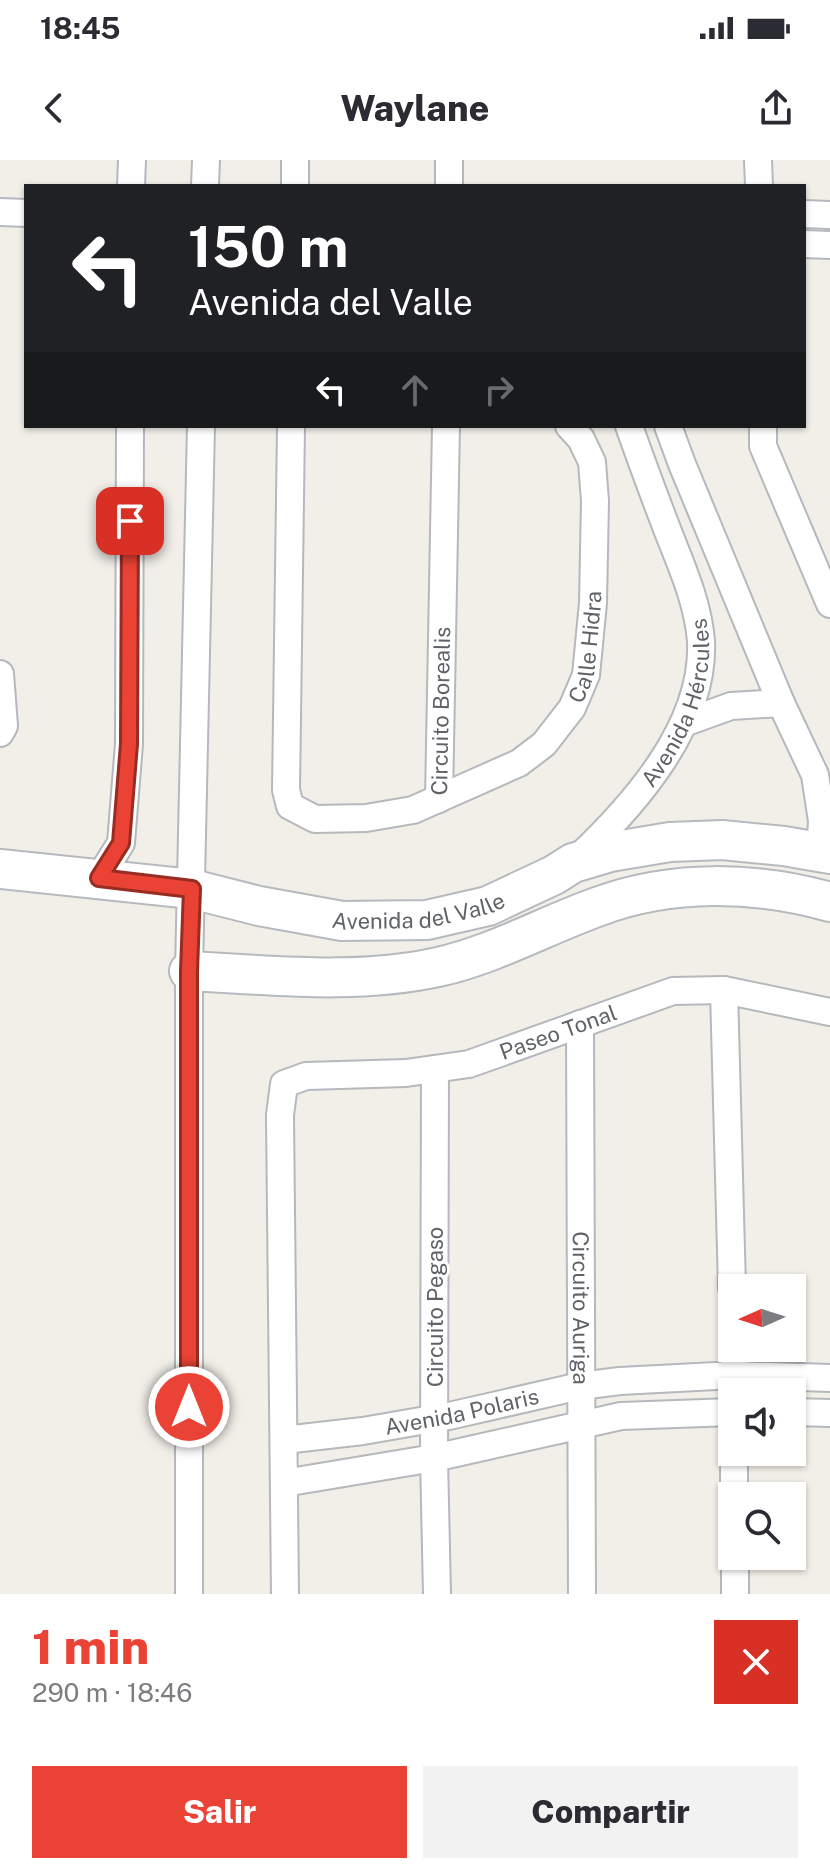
<!DOCTYPE html>
<html lang="es">
<head>
<meta charset="utf-8">
<style>
	:root { --surface:#fff; --page:#f2f2f3; --text:#2b2b33; --muted:#7c7c81; --accent:#ea4335 }
	body { margin:0; font-family:"Public Sans",sans-serif; background:var(--page); color:var(--text); height:100vh; display:flex; flex-direction:column; font-size:30px; white-space:nowrap }
	* { box-sizing:border-box; margin:0 }
	p { font-size:26px; color:var(--muted) }
	.icon { flex:none; width:44px; height:44px; fill:none; stroke:currentColor; stroke-width:2; stroke-linecap:round; stroke-linejoin:round }
	.map { position:relative; height:1434px; overflow:hidden }
	.drawer { display:flex; flex-direction:column; background:var(--surface); flex:1 }
	.drawer>* { flex:none }
	.top-card { position:absolute; left:24px; top:24px; width:782px; height:244px; border-radius:0px; box-shadow:0 2px 6px #0004; background:#202124; color:#fff; overflow:hidden }
	.needle { width:52px; rotate:267deg }
	.tools { position:absolute; left:718px; top:1114px; display:grid; gap:16px }
	.tools a { display:grid; place-items:center; width:88px; height:88px; border-radius:0px; background:var(--surface); box-shadow:0 2px 6px #0004; font-size:40px }
	.pin { position:absolute; display:grid; place-items:center; width:68px; height:68px; color:#fff; margin:-34px; border-radius:16px; box-shadow:0 4px 12px #0006 }
	.me { position:absolute; width:88px; margin:-44px; rotate:0deg; stroke-linejoin:round; filter:drop-shadow(0 0 6px #0008) }
	.turn { display:flex; align-items:center; gap:28px; height:168px; padding:0 32px; font-size:36px }
	.turn .icon { width:104px; height:104px; stroke-width:2.5 }
	.turn b { display:block; font-size:56px; line-height:68px }
	.lanes { display:flex; align-items:center; height:76px; padding:0 32px; background:#0003; justify-content:center; gap:40px; direction:ltr }
	.lanes .off { opacity:.35 }
	.round { display:grid; place-items:center; flex:none; width:84px; height:84px; border-radius:0px; background:var(--page) }
	.headline { display:flex; align-items:center; justify-content:space-between; height:136px; padding:0 32px }
	h1 { font-size:48px; font-weight:800; line-height:60px; color:var(--accent) }
	.action { display:flex; gap:16px; margin-top:auto; padding:16px 32px }
	.action a { flex:1; height:92px; border-radius:0px; background:var(--accent); color:#fff; font-size:32px; font-weight:800; line-height:92px; text-align:center }
	.action a+a { background:var(--page); color:var(--text) }
	.status { display:flex; justify-content:space-between; align-items:center; height:56px; padding:0 40px; background:var(--surface); direction:ltr }
	.status svg { height:22px; fill:currentColor }
	header { display:flex; justify-content:space-between; align-items:center; height:104px; padding:0 32px; background:var(--surface); font-size:36px; font-weight:800 }
	.map>svg:first-child { display:block }
	.lines { fill:none; stroke-linecap:round; stroke-linejoin:round }
	.street-casing { stroke:#b5b8bc; stroke-width:30 }
	.secondary-casing { stroke:#b6babf; stroke-width:42 }
	.street { stroke:#fff; stroke-width:26 }
	.secondary { stroke:#fff; stroke-width:38 }
	.route-casing { stroke:#982c22; stroke-width:20 }
	.route { stroke:#ea4335; stroke-width:14 }
	.labels { text-anchor:middle; stroke-width:6; stroke-linejoin:round; paint-order:stroke }
	.street-label { font-size:22px; fill:#5f6368; stroke:#fff }
</style>
</head>
<body>
<div class="status"><b>18:45</b><svg viewBox="0 0 49 12"><path d="M0 12V9h3v3zM5 12V6h3v6zM10 12V3h3v9zM15 12V0h3v12zM26 1h20v11H26zM47 4h2v5h-2z"/></svg></div>
<header><svg class="icon" aria-label="back" viewBox="0 0 24 24"><path d="M15 5l-7 7 7 7"/></svg>Waylane<svg class="icon" aria-label="share" viewBox="0 0 24 24"><path d="M12 15V3M7 8l5-5 5 5M5 13v7h14v-7"/></svg></header>
<div class="map">
<svg width="830" height="1434" viewBox="0 0 830 1434">
	<rect width="100%" height="100%" fill="#f1efe8"/>
	<g class="lines">
		<!-- street casing -->
		<g class="street-casing">
			<g id="street">
				<path d="M758,0L759,26"/>
				<path d="M131,26L132,0"/>
				<path d="M205,26L206,0"/>
				<path d="M295,26V0"/>
				<path d="M449,26V0"/>
				<path d="M0,52L26,53"/>
				<path d="M804,54L830,55"/>
				<path d="M804,84L830,85"/>
				<path id="s1" d="M291,266L286,630L290,646L315,659L366,658L413,650L519,603L544,584L572,548L586,515L593,443L595,341L592,302L581,279L569,266"/>
				<path d="M668,266L682,304L781,543L815,615L822,661L820,692"/>
				<path d="M763,266V286L830,444"/>
				<path d="M0,514L4,566L0,573"/>
				<path d="M684,563L731,546L781,543"/>
				<path id="s2" d="M439,639L446,266"/>
				<path id="s3" d="M578,698C635,644 705,565 701,481C698,442 681,405 667,369C654,335 641,300 629,266"/>
				<path d="M99,718L121,683L129,584L130,266"/>
				<path d="M724,830L732,1128"/>
				<path id="s4" d="M580,864L582,1434"/>
				<path d="M435,909L434,1298L437,1434"/>
				<path d="M734,1188V1232"/>
				<path d="M792,1252L830,1253"/>
				<path id="s5" d="M284,1280L363,1271L449,1256L580,1226L620,1221L735,1215L830,1218"/>
				<path d="M734,1292V1336"/>
				<path d="M284,1323L434,1298L621,1256L732,1252"/>
				<path d="M735,1396V1434"/>
				<path d="M189,1434V811L201,266"/>
				<path id="s6" d="M285,1434L280,955L284,924L306,916L406,913L469,904L673,831L724,830L830,852"/>
			</g>
		</g>
		<!-- secondary casing -->
		<g class="secondary-casing">
			<g id="secondary">
				<path id="s7" d="M0,709L192,729L259,746L342,761L427,760L488,746L554,715L573,703L610,692L670,682L722,680L784,686L830,694"/>
				<path d="M189,811C272,815 356,825 438,807C493,795 544,766 597,747C671,719 755,721 830,742"/>
			</g>
		</g>
		<!-- street -->
		<use href="#street" class="street"/>
		<!-- secondary -->
		<use href="#secondary" class="secondary"/>
	</g>
	<g class="lines">
		<!-- route casing -->
		<g class="route-casing">
			<path id="route" d="M130,361L129,584L121,683L99,718L192,729L189,811V1247"/>
		</g>
		<!-- route -->
		<use href="#route" class="route"/>
	</g>
	<g class="labels">
		<!-- street labels -->
		<g class="street-label">
			<text dy="8" stroke="none"><textPath href="#s1" startOffset="764">Calle Hidra</textPath></text>
			<text dy="8" stroke="none"><textPath href="#s3" startOffset="190">Avenida Hércules</textPath></text>
			<text dy="8" stroke="none"><textPath href="#s2" startOffset="88">Circuito Borealis</textPath></text>
			<text dy="8" stroke="none"><textPath href="#s7" startOffset="424">Avenida del Valle</textPath></text>
			<text dy="8" stroke="none"><textPath href="#s6" startOffset="792">Paseo Tonal</textPath></text>
			<text transform="translate(435 1147) rotate(-90)" y="8">Circuito Pegaso</text>
			<text dy="8" stroke="none"><textPath href="#s4" startOffset="284">Circuito Auriga</textPath></text>
			<text dy="8" stroke="none"><textPath href="#s5" startOffset="180">Avenida Polaris</textPath></text>
		</g>
	</g>
</svg>
<div class="tools">
<a><svg class="needle" viewBox="-14 -14 28 28"><path d="M0-13l5 13h-10z" fill="#e53935"/><path d="M0 13l5-13h-10z" fill="#7c7c81"/></svg></a>
<a><svg class="icon" aria-label="sound" viewBox="0 0 24 24"><path d="M4 9h4l5-4v14l-5-4H4zM17 9q2 3 0 6"/></svg></a>
<a><svg class="icon" aria-label="search" viewBox="0 0 24 24"><circle cx="10" cy="10" r="6"/><path d="M15 15l6 6"/></svg></a>
</div>
<div class="pin" style="left:130px;top:361px;background:#d93025"><svg class="icon" aria-label="arrive" viewBox="0 0 24 24"><path d="M6 21V4h12l-3 4 3 4H6"/></svg></div>
<svg class="me" style="left:189px;top:1247px" viewBox="-20 -20 40 40"><circle r="17" fill="#ea4335" stroke="#fff" stroke-width="3"/><path d="M0-11L8 9 0 5-8 9z" fill="#fff"/></svg>
<div class="top-card">
<div class="turn"><svg class="icon" aria-label="left" viewBox="0 0 24 24"><path d="M17 20v-9H6M10 6l-5 5 5 5"/></svg><div><b>150 m</b>Avenida del Valle</div></div>
<div class="lanes"><svg class="icon" aria-label="left" viewBox="0 0 24 24"><path d="M17 20v-9H6M10 6l-5 5 5 5"/></svg><svg class="icon off" aria-label="ahead" viewBox="0 0 24 24"><path d="M12 20V5M6 11l6-6 6 6"/></svg><svg class="icon off" aria-label="right" viewBox="0 0 24 24"><path d="M7 20v-9h11M14 6l5 5-5 5"/></svg></div>
</div>
</div>
<section class="drawer">
<div class="headline"><div><h1>1 min</h1><p>290 m · 18:46</p></div><a class="round" style="background:#d93025;color:#fff"><svg class="icon" aria-label="close" viewBox="0 0 24 24"><path d="M6 6l12 12M18 6L6 18"/></svg></a></div>
<div class="action"><a>Salir</a><a>Compartir</a></div>
</section>
</body>
</html>
